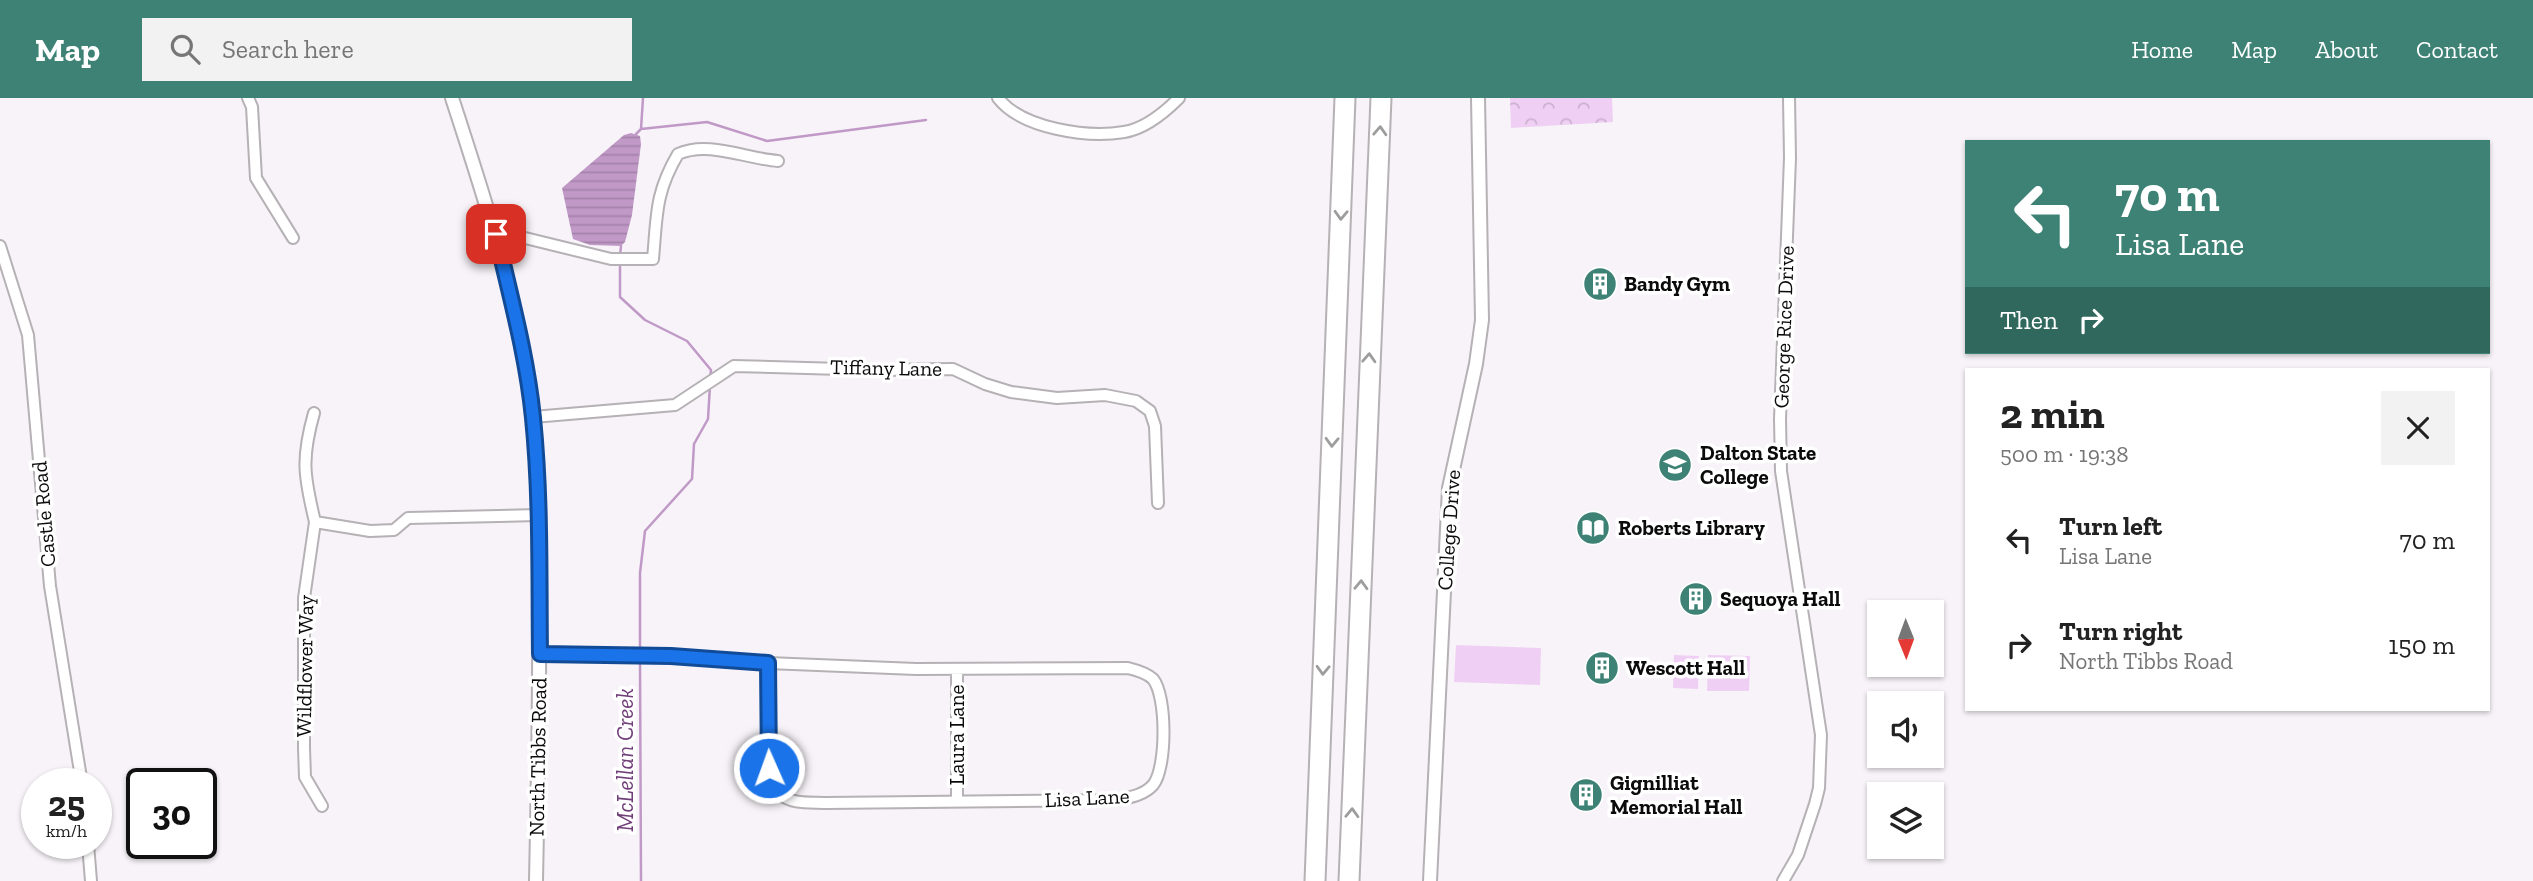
<!DOCTYPE html>
<html lang="en">
<head>
<meta charset="utf-8">
<style>
	:root { --surface:#fff; --page:#f2f2f2; --text:#222; --muted:#767676; --accent:#3e8276 }
	body { margin:0; font-family:"Zilla Slab",serif; background:var(--page); color:var(--text); height:100vh; display:flex; flex-direction:column; font-size:26px; white-space:nowrap }
	* { box-sizing:border-box; margin:0 }
	p { font-size:23px; color:var(--muted) }
	.icon { flex:none; width:38px; height:38px; fill:none; stroke:currentColor; stroke-width:2; stroke-linecap:round; stroke-linejoin:round }
	.map { position:relative; flex:1; overflow:hidden }
	.panel { position:absolute; left:1965px; top:270px; width:525px; height:343px; display:flex; flex-direction:column; background:var(--surface); border-radius:0px; box-shadow:0 2px 5px #0004 }
	.panel>* { flex:none }
	.hud { position:absolute; left:1965px; top:42px; width:525px; height:214px; border-radius:0px; box-shadow:0 2px 5px #0004; background:#3e8276; color:#fff; overflow:hidden }
	.needle { width:46px; rotate:179deg }
	.buttons { position:absolute; left:1867px; top:502px; display:grid; gap:14px }
	.buttons a { display:grid; place-items:center; width:77px; height:77px; border-radius:0px; background:var(--surface); box-shadow:0 2px 5px #0004; font-size:35px }
	.speed { position:absolute; left:21px; top:670px; display:flex; gap:14px; font-size:35px; font-weight:700; text-align:center }
	.speed>* { display:grid; place-content:center; width:91px; height:91px; border-radius:50%; background:var(--surface); box-shadow:0 2px 5px #0004; line-height:1 }
	.speed small { font-size:18px; font-weight:400 }
	.speed .limit { border:4px solid #111; border-radius:10px; background:#fff; color:#111 }
	.pin { position:absolute; display:grid; place-items:center; width:60px; height:60px; color:#fff; margin:-30px; border-radius:14px; box-shadow:0 4px 10px #0006 }
	.me { position:absolute; width:77px; margin:-38px; rotate:358deg; stroke-linejoin:round; filter:drop-shadow(0 0 5px #0008) }
	.turn { display:flex; align-items:center; gap:24px; height:147px; padding:0 35px; font-size:32px }
	.turn .icon { width:91px; height:91px; stroke-width:2.5 }
	.turn b { display:block; font-size:49px; line-height:60px }
	.then { display:flex; align-items:center; height:66px; padding:0 35px; background:#0003; gap:14px; font-size:26px }
	.round { display:grid; place-items:center; flex:none; width:74px; height:74px; border-radius:0px; background:var(--page) }
	.headline { display:flex; align-items:center; justify-content:space-between; height:119px; padding:0 35px }
	h1 { font-size:42px; font-weight:700; line-height:52px }
	ul { padding:0; list-style:none }
	li { display:flex; align-items:center; gap:21px; height:105px; padding:0 35px }
	li div { flex:1 }
	li b { display:block; font-size:26px }
	li em { font-style:normal }
	header { display:flex; align-items:center; gap:42px; box-sizing:border-box; height:98px; padding:0 35px; background:var(--accent); color:#fff }
	header strong { font-size:33px }
	nav { display:flex; gap:38px; margin-inline-start:auto; font-size:24px }
	.search { width:490px; height:63px; background:var(--page); display:flex; align-items:center; gap:18px; box-sizing:border-box; padding:0 24px; border-radius:0px; color:var(--muted); font-size:26px }
	.map>svg:first-child { display:block }
	.grass { fill:#efcff4 }
	.park { fill:url(#park-crowns) }
	.water { fill:url(#water-rules) }
	.lines { fill:none; stroke-linecap:round; stroke-linejoin:round }
	.stream { stroke:#c099c7; stroke-width:2.5 }
	.minor-casing { stroke:#b5b1b5; stroke-width:14 }
	.tertiary-casing { stroke:#b5b1b5; stroke-width:16 }
	.motorway-casing { stroke:#b5b1b5; stroke-width:23 }
	.minor { stroke:#fff; stroke-width:10 }
	.tertiary { stroke:#fff; stroke-width:12 }
	.motorway { stroke:#fff; stroke-width:19 }
	.oneway { stroke:#9e9d9e }
	.route-casing { stroke:#114b97; stroke-width:18 }
	.route { stroke:#1a73e8; stroke-width:12 }
	.labels { text-anchor:middle; stroke-width:7; stroke-linejoin:round; paint-order:stroke }
	.poi-label { font-size:21px; font-weight:bold; fill:#0c0b0c; stroke:#fff; text-anchor:start }
	.street-label { font-size:21px; fill:#0c0b0c; stroke:#fff }
	.water-label { font-size:23px; font-style:italic; fill:#703e78; stroke:#fff }
</style>
</head>
<body>
<header>
<strong>Map</strong>
<div class="search"><svg class="icon" aria-label="search" viewBox="0 0 24 24"><circle cx="10" cy="10" r="6"/><path d="M15 15l6 6"/></svg>Search here</div>
<nav><a>Home</a><a>Map</a><a>About</a><a>Contact</a></nav>
</header>
<div class="map">
<svg width="2533" height="783" viewBox="0 0 2533 783">
	<defs>
		<pattern id="park-crowns" width="20" height="18" patternUnits="userSpaceOnUse" patternTransform="scale(1.75)"><rect width="20" height="18" fill="#efcff4"/><path d="M2 6a3 3 0 1 1 6 0M12 15a3 3 0 1 1 6 0" fill="none" stroke="#ccb0d0"/></pattern>
		<pattern id="water-rules" width="6" height="5" patternUnits="userSpaceOnUse" patternTransform="scale(1.75)"><rect width="6" height="5" fill="#c099c7"/><path d="M0 2.5h6" fill="none" stroke="#a482aa"/></pattern>
	</defs>
	<rect width="100%" height="100%" fill="#f7f3f8"/>
	<!-- grass -->
	<path class="grass" d="M1456,547L1541,550L1540,587L1454,584Z
		M1674,557L1699,558L1698,591L1673,590Z
		M1708,557L1750,558L1749,593H1707Z"/>
	<!-- park -->
	<path class="park" d="M1510,0H1612L1613,24L1511,30Z"/>
	<!-- water -->
	<path class="water" d="M631,35L640,38L641,46L632,117L625,144L621,148L590,147L573,141L562,90L624,37Z"/>
	<g class="lines">
		<!-- stream -->
		<path class="stream" d="M641,31L707,24L767,43L926,22
			M636,36L641,31L643,0
			M620,158L621,148
			M620,165V199L645,222L687,243L711,272L710,281
			M640,556V475L645,433L692,381L694,346L708,321L710,287
			M640,563L641,783"/>
		<!-- minor casing -->
		<g class="minor-casing">
			<path id="minor" d="M248,0L252,9L256,80L293,140
				M998,0C1022,31 1088,40 1124,34C1144,31 1165,14 1179,0
				M496,136L517,138L611,161H653C657,117 655,95 678,56C708,42 747,61 778,63
				M0,148L28,237L50,488L82,686
				M314,315C301,361 304,378 315,424L370,433L394,432L408,420L538,417
				M533,319L675,307L734,268L877,272L953,271L985,286L1011,294L1057,300L1105,297L1136,303L1150,313L1155,328L1158,405
				M315,424L304,500V650L305,679L322,708
				M539,557L671,558L768,565L916,571L1128,570C1136,572 1147,575 1153,581C1167,598 1167,670 1153,687C1144,697 1131,699 1118,702L826,705C811,704 791,707 779,695C762,677 768,591 768,565
				M957,703V571
				M88,746L91,783
				M1783,783L1798,757L1815,706L1819,690L1821,637L1781,373L1780,321L1790,60L1789,0"/>
		</g>
		<!-- tertiary casing -->
		<g class="tertiary-casing">
			<path id="tertiary" d="M452,0C486,104 520,208 533,317C539,374 539,430 539,487C540,585 538,684 536,783
				M1430,783L1449,390L1476,266L1482,222L1478,0"/>
		</g>
		<!-- motorway casing -->
		<g class="motorway-casing">
			<path id="motorway" d="M1315,783L1345,0
				M1349,783L1381,0"/>
		</g>
		<!-- minor -->
		<use href="#minor" class="minor"/>
		<!-- tertiary -->
		<use href="#tertiary" class="tertiary"/>
		<!-- motorway -->
		<use href="#motorway" class="motorway"/>
	</g>
	<!-- one-way arrows -->
	<defs><path id="oneway-chevron" d="M-2-3.5L2.5 0L-2 3.5" fill="none" stroke-width="1.6" stroke-linecap="round" stroke-linejoin="round" transform="scale(1.75)"/></defs>
	<g class="oneway">
		<use href="#oneway-chevron" transform="translate(1380 33) rotate(-87)"/>
		<use href="#oneway-chevron" transform="translate(1341 117) rotate(92)"/>
		<use href="#oneway-chevron" transform="translate(1369 260) rotate(-87)"/>
		<use href="#oneway-chevron" transform="translate(1332 344) rotate(92)"/>
		<use href="#oneway-chevron" transform="translate(1361 487) rotate(-88)"/>
		<use href="#oneway-chevron" transform="translate(1323 572) rotate(92)"/>
		<use href="#oneway-chevron" transform="translate(1352 715) rotate(-88)"/>
	</g>
	<g class="lines">
		<!-- route casing -->
		<g class="route-casing">
			<path id="route" d="M496,136C510,197 527,258 533,320C541,399 539,478 540,556L671,558L768,565L769,670"/>
		</g>
		<!-- route -->
		<use href="#route" class="route"/>
	</g>
	<!-- icons -->
	<defs>
		<g id="building-disc" transform="scale(1.75)"><circle r="9.5" fill="#3e8276" stroke="#fff"/><path d="M-4-6H4V6H1V3H-1V6H-4ZM-2.5-4.3h1.7v1.8h-1.7ZM.8-4.3h1.7v1.8H.8ZM-2.5-1h1.7V.8h-1.7ZM.8-1h1.7V.8H.8Z" fill="#fff"/></g>
		<g id="university-disc" transform="scale(1.75)"><circle r="9.5" fill="#3e8276" stroke="#fff"/><path d="M0-5L7-2L0 1L-7-2ZM-4 1L0 2.5L4 1V4Q0 6-4 4Z" fill="#fff"/></g>
		<g id="library-disc" transform="scale(1.75)"><circle r="9.5" fill="#3e8276" stroke="#fff"/><path d="M-6-4Q-3-5.5-.7-3.5V5Q-3 3-6 4ZM6-4Q3-5.5 .7-3.5V5Q3 3 6 4Z" fill="#fff"/></g>
	</defs>
	<g fill-rule="evenodd">
		<use href="#building-disc" x="1600" y="186"/>
		<use href="#university-disc" x="1675" y="367"/>
		<use href="#library-disc" x="1593" y="430"/>
		<use href="#building-disc" x="1696" y="501"/>
		<use href="#building-disc" x="1602" y="570"/>
		<use href="#building-disc" x="1586" y="697"/>
	</g>
	<g class="labels">
		<!-- poi labels -->
		<g class="poi-label">
			<text x="1624" y="193">Bandy Gym</text>
			<text x="1700" y="362">Dalton State<tspan x="1700" dy="24">College</tspan></text>
			<text x="1618" y="437">Roberts Library</text>
			<text x="1720" y="508">Sequoya Hall</text>
			<text x="1626" y="577">Wescott Hall</text>
			<text x="1610" y="692">Gignilliat<tspan x="1610" dy="24">Memorial Hall</tspan></text>
		</g>
		<!-- street labels -->
		<g class="street-label">
			<text transform="translate(1784 229) rotate(-88)" y="7">George Rice Drive</text>
			<text transform="translate(886 270) rotate(1)" y="7">Tiffany Lane</text>
			<text transform="translate(44 416) rotate(-95)" y="7">Castle Road</text>
			<text transform="translate(1449 432) rotate(-86)" y="7">College Drive</text>
			<text transform="translate(305 568) rotate(-89)" y="7">Wildflower Way</text>
			<text transform="translate(957 637) rotate(-90)" y="7">Laura Lane</text>
			<text transform="translate(538 659) rotate(-89)" y="7">North Tibbs Road</text>
			<text transform="translate(1087 700) rotate(-3)" y="7">Lisa Lane</text>
		</g>
		<!-- water labels -->
		<g class="water-label">
			<text transform="translate(625 662) rotate(-90)" y="8">McLellan Creek</text>
		</g>
	</g>
</svg>
<div class="buttons">
<a><svg class="needle" viewBox="-14 -14 28 28"><path d="M0-13l5 13h-10z" fill="#e53935"/><path d="M0 13l5-13h-10z" fill="#767676"/></svg></a>
<a><svg class="icon" aria-label="sound" viewBox="0 0 24 24"><path d="M4 9h4l5-4v14l-5-4H4zM17 9q2 3 0 6"/></svg></a>
<a><svg class="icon" aria-label="layers" viewBox="0 0 24 24"><path d="M12 4l9 5-9 5-9-5zM3 14l9 5 9-5"/></svg></a>
</div>
<div class="speed"><div>25<small>km/h</small></div><div class="limit">30</div></div>
<div class="pin" style="left:496px;top:136px;background:#d93025"><svg class="icon" aria-label="arrive" viewBox="0 0 24 24"><path d="M6 21V4h12l-3 4 3 4H6"/></svg></div>
<svg class="me" style="left:769px;top:670px" viewBox="-20 -20 40 40"><circle r="17" fill="#1a73e8" stroke="#fff" stroke-width="3"/><path d="M0-11L8 9 0 5-8 9z" fill="#fff"/></svg>
<div class="hud">
<div class="turn"><svg class="icon" aria-label="left" viewBox="0 0 24 24"><path d="M17 20v-9H6M10 6l-5 5 5 5"/></svg><div><b>70 m</b>Lisa Lane</div></div>
<div class="then">Then<svg class="icon" aria-label="right" viewBox="0 0 24 24"><path d="M7 20v-9h11M14 6l5 5-5 5"/></svg></div>
</div>
<section class="panel">
<div class="headline"><div><h1>2 min</h1><p>500 m · 19:38</p></div><a class="round"><svg class="icon" aria-label="close" viewBox="0 0 24 24"><path d="M6 6l12 12M18 6L6 18"/></svg></a></div>
<ul>
<li><svg class="icon" aria-label="left" viewBox="0 0 24 24"><path d="M17 20v-9H6M10 6l-5 5 5 5"/></svg><div><b>Turn left</b><p>Lisa Lane</p></div><em>70 m</em></li>
<li><svg class="icon" aria-label="right" viewBox="0 0 24 24"><path d="M7 20v-9h11M14 6l5 5-5 5"/></svg><div><b>Turn right</b><p>North Tibbs Road</p></div><em>150 m</em></li>
</ul>
</section>
</div>
</body>
</html>
